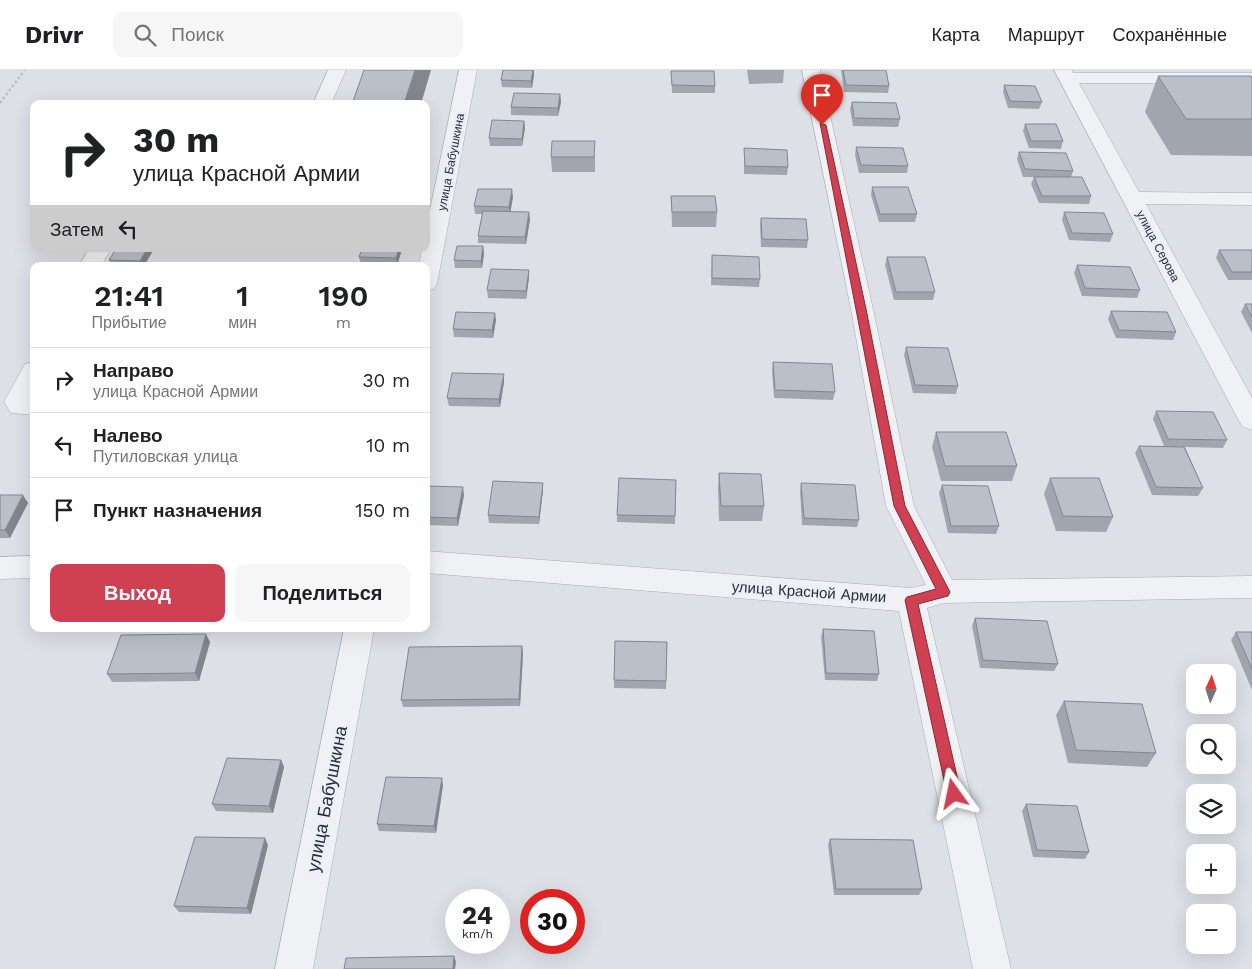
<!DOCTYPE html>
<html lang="ru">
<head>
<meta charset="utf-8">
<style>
	:root { --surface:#fff; --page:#f6f6f6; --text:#202124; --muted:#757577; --line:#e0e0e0; --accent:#ce4052 }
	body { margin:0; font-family:"Work Sans",sans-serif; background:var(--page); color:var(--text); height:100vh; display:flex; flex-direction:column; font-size:19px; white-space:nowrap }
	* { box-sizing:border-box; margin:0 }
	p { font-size:16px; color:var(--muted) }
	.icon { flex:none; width:28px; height:28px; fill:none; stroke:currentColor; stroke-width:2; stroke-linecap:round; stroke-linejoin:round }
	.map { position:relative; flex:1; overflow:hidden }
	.details { position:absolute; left:30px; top:192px; width:400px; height:370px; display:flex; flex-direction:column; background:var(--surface); border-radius:10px; box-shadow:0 5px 20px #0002 }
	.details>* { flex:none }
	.banner { position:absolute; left:30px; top:30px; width:400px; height:152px; border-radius:10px; box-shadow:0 5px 20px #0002; background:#fff; color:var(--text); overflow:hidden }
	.needle { width:32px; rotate:3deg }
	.controls { position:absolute; left:1186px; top:594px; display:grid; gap:10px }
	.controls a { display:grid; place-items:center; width:50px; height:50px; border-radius:10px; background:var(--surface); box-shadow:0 5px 20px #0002; font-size:25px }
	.speed { position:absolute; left:445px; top:819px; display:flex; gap:10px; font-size:25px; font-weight:700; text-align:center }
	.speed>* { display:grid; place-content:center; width:65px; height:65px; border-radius:50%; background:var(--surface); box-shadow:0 5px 20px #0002; line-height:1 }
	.speed small { font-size:12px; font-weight:400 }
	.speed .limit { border:8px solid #d22; background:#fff; color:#111 }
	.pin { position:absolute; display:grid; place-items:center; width:42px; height:42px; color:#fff; margin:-51px -21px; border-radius:50% 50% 50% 0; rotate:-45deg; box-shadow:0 0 5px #0007 }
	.pin .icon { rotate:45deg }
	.me { position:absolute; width:55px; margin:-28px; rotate:348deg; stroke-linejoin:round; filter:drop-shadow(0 0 4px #0008) }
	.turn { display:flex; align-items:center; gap:18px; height:105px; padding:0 20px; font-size:22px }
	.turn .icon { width:65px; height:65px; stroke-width:2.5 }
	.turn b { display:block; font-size:35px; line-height:42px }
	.then { display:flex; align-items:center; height:48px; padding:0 20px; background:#0003; gap:10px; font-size:19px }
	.eta { display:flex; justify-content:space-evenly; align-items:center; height:85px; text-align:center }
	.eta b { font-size:30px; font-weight:600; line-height:35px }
	.button { display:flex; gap:10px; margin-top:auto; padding:10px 20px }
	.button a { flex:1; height:58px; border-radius:10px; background:var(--accent); color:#fff; font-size:20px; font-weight:600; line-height:58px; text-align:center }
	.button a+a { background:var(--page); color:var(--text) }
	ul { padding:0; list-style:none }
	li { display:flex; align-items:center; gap:15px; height:65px; padding:0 20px; border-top:1px solid var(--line) }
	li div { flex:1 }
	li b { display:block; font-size:19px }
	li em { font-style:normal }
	header { display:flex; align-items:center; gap:30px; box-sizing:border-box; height:70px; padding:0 25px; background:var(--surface); border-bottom:1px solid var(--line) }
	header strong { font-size:24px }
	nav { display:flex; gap:28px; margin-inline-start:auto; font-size:18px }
	.search { width:350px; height:45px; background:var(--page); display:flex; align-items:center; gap:12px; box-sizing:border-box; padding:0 18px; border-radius:10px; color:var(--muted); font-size:19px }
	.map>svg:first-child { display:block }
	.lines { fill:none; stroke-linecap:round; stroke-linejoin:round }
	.minor-casing { stroke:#a6abb4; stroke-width:1 }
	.path { stroke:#bbbec5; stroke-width:2.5; stroke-dasharray:2.5 2.5; stroke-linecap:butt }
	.minor { fill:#eff1f5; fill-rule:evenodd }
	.wall { fill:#a0a5ae }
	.shaded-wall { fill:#82868d }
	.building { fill:#bac0ca; stroke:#82868d }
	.route { fill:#ce4052; stroke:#862a35 }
	.labels { text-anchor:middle; stroke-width:5; stroke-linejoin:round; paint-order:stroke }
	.far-street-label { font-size:12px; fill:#262e3d; stroke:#eceff5 }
	.street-label { font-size:15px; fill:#262e3d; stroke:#eceff5 }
	.near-street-label { font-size:18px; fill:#262e3d; stroke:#eceff5 }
</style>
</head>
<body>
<header>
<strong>Drivr</strong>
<div class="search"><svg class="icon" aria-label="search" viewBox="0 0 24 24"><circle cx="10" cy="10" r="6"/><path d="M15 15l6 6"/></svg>Поиск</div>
<nav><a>Карта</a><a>Маршрут</a><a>Сохранённые</a></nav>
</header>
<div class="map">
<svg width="1252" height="899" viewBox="0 0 1252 899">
	<rect width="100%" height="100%" fill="#dde1e7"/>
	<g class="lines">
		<!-- minor casing -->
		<g class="minor-casing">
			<path id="minor" d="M328,0H346L331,34H313Z
				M459,0H477L437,214L434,219L426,221V196H419L422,179H426V159Z
				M802,0H820L873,239L914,436L952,510L1252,506V528L944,533L927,538L1011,899H973L899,541L426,503V481L911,518L926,515L886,436L851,239Z
				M1054,0H1072L1073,3H1252V13H1079L1139,122L1252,123V135L1146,134L1252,328V360L1243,357L1239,351Z
				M89,179H111L101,196H79Z
				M34,292V322L30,329H34V345L11,343L4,332L25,294Z
				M34,486V508L0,509V487Z
				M344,559H374L313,899H275Z"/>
		</g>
		<!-- path -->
		<path class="path" d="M0,33L25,0"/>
		<!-- minor -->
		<use href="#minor" class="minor"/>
	</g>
	<!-- wall -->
	<path class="wall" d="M503,0H534V5L532,18L502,17L501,10Z
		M747,0H784L783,13L749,14Z
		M841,0H886L889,16L888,23L844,22Z
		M671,1L715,16V23H672Z
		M1158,6L1252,8V86L1171,85L1145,42Z
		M1004,15L1042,32L1039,39L1008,38L1003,22Z
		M560,24L561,32L558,46L511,45V37Z
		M852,32L900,49L898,57L853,56L850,39Z
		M524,51L525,58L522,76H490L489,68Z
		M1025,54L1063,71L1061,79L1029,78L1023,61Z
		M856,77L908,96L907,103H859L855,85Z
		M744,78L788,97L787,105L744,104Z
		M1019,82L1073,101L1071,107L1091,126L1089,134L1039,133L1031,114L1034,107H1023L1017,89Z
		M595,85V102H552L551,87Z
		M872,117L917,144L915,152H879L871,125Z
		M671,126L717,142L716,157H672Z
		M513,127L510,141L530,149L526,174L478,173V166L482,144H475L474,136Z
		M1064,142L1113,164L1110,172L1069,170L1062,150Z
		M761,148L808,170L807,178L761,177L760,156Z
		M483,176L484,184L482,198H455L454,190Z
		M116,179H154L144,196H112L109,190Z
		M402,179L397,196L361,195L359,187Z
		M1219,180H1252V210H1228L1216,188Z
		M712,185L760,209L759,217L711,215Z
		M887,187L935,222L933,230H894L885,195Z
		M1077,195L1140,220L1137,228L1082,226L1074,203Z
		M529,200V208L526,229L488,228L487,220Z
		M1245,234H1252V263L1241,242Z
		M1111,241L1176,262L1173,270L1116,268L1108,249Z
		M496,250L493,268L454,267L453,259Z
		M906,277L958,316L956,324L913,323L904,285Z
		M773,292L835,322L833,330L774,328L772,300Z
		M504,304V312L500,337L449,336L447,328Z
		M1156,341L1227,370L1223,378L1185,377L1203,418L1198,426L1152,425L1135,383L1139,376H1164L1153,349Z
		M936,362L1017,396L1012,411H941L932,377Z
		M719,403L764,436L762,451H719L718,419Z
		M1050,408L1113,447L1106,462L1056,461L1044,424Z
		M676,410L675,454L617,452V445Z
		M543,413V420L539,454L489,453L488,445Z
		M801,413L859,450L857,457L802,455L800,421Z
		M942,415L999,456L996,464L948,463L939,423Z
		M426,416L464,425L458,456L426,455Z
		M0,425L28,433L10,468H0Z
		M975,548L1058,594L1054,601L980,598L972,556Z
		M823,559L879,604L877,611L825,610L821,567Z
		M1236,562H1252V620L1231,570Z
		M210,572L199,611L112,612L107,604Z
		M667,572L666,619L614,618V610Z
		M522,576L523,584L520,636L403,637L401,630Z
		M1064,631L1156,683L1147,697L1068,693L1056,645Z
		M281,690L284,697L273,743L216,741L212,734Z
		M443,715L436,763L379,761L377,754Z
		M1026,734L1089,782L1085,789L1033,787L1022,741Z
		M830,769L922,819L919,825H834L828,775Z
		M268,775L251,844L179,842L174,836Z"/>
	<!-- shaded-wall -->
	<path class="shaded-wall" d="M415,0H431L421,34H404Z
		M533,0H534V5L532,18L531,11Z
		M560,24L561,32L558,46V38Z
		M524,51L525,58L522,76V69Z
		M512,119L513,127L510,145L509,137Z
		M529,142L530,149L526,174L525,167Z
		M483,176L484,184L482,198L481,191Z
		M147,179H154L144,196H142L140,191Z
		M399,179H402L397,196L396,188Z
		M529,200V208L526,229V221Z
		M495,243L496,250L493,268L492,260Z
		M504,304V312L500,337L499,329Z
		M543,413V420L539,454V447Z
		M463,417L464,425L458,456L457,448Z
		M23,425L28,433L10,468L5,460Z
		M206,564L210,572L199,611L195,603Z
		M522,576L523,584L520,636L519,629Z
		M281,690L284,697L273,743L269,736Z
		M442,708L443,715L436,763L434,756Z
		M265,768L268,775L251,844L247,838Z
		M454,886L456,892L455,899H453Z"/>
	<!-- building -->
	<path class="building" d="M364,0H415L404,34H352Z
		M503,0H533L531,11L501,10Z
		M843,0H886L889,16L846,15Z
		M671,1H714L715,16L672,15Z
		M1158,6H1251L1252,8V49H1186Z
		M1004,15L1035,16L1042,32L1010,31Z
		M514,23L560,24L558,38L511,37Z
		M852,32L896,33L900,49L854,48Z
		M492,50L524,51L522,69L489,68Z
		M1025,54H1056L1063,71H1031Z
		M552,71H595L594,87H551Z
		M856,77L903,78L908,96L861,95Z
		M744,78L787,80L788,97L745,96Z
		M1019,82L1066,83L1073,101L1025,99Z
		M1034,107H1082L1091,126H1042Z
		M872,117H908L917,144H880Z
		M478,119H512L509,137L474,136Z
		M671,126H715L717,142H672Z
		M483,141L529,142L525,167L478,166Z
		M1064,142L1104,143L1113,164L1072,163Z
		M761,148L806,149L808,170L762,169Z
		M457,176H483L481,191L454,190Z
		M116,179H147L140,191L109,190Z
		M362,179H399L396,188L359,187Z
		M1219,180H1252V202H1232Z
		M712,185L759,187L760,209L712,208Z
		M887,187H925L935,222H896Z
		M1077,195L1130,197L1140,220L1085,218Z
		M491,199L529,200L526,221L487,220Z
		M1245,234H1252V247Z
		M1111,241L1167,242L1176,262L1119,260Z
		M456,242L495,243L492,260L453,259Z
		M906,277L948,278L958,316L915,315Z
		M773,292L832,294L835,322L775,320Z
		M452,303L504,304L499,329L447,328Z
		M1156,341L1213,342L1227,370L1168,369Z
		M936,362H1006L1017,396H945Z
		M1139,376L1184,377L1203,418L1156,417Z
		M719,403L761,404L764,436H721Z
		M619,408L676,410L675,446L617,445Z
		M1050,408H1099L1113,447L1063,446Z
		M493,411L543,413L539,447L488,445Z
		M801,413L855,415L859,450L804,448Z
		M942,415L988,416L999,456H951Z
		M426,416L463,417L457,448L426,447Z
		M0,425H23L5,460H0Z
		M975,548L1047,551L1058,594L983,590Z
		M823,559L874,561L879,604L826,603Z
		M1236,562H1252V599Z
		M206,564L195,603L107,604L121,565Z
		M615,571L667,572L666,611L614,610Z
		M522,576L519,629L401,630L409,577Z
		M1064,631L1142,634L1156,683L1076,680Z
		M227,688L281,690L269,736L212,734Z
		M386,707L442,708L434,756L377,754Z
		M1026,734L1077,736L1089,782L1037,780Z
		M195,767L265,768L247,838L174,836Z
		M830,769L913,770L922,819H836Z
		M454,886L453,899H344L346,888Z"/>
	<!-- route -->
	<path class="route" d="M820,53L826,55L866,239L905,436L950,522L948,526L918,534L961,724L959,729L954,731L949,729L947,724L905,530L907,527L936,519L894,436Z"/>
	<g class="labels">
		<!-- far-street labels -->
		<g class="far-street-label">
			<text transform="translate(451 92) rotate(-79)" y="4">улица Бабушкина</text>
			<text transform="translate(1158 176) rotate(62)" y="4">улица Серова</text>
		</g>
		<!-- street labels -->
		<g class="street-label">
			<text transform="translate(809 522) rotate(4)" y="5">улица Красной Армии</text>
		</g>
		<!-- near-street labels -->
		<g class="near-street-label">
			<text transform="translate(327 729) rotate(-79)" y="6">улица Бабушкина</text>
		</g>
	</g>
</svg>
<div class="controls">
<a><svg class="needle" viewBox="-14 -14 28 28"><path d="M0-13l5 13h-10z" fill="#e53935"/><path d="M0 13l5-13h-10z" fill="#757577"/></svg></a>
<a><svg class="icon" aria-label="search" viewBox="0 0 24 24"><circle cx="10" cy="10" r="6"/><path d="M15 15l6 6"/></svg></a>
<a><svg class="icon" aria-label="layers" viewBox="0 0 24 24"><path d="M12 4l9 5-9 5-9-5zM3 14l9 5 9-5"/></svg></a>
<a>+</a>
<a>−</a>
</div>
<div class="speed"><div>24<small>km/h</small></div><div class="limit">30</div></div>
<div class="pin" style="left:822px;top:55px;background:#d93025"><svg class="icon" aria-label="arrive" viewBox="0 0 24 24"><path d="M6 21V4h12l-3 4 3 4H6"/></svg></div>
<svg class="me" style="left:954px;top:724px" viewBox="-20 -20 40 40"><path d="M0-17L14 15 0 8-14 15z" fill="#ce4052" stroke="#fff" stroke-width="4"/></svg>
<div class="banner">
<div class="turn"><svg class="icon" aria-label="right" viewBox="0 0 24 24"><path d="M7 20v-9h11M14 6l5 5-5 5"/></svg><div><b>30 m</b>улица Красной Армии</div></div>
<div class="then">Затем<svg class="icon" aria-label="left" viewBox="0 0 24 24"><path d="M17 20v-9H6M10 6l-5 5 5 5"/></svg></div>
</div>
<section class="details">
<div class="eta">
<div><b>21:41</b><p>Прибытие</p></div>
<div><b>1</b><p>мин</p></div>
<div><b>190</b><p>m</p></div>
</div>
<ul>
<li><svg class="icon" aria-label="right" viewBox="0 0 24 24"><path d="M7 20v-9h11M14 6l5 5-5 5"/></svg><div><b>Направо</b><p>улица Красной Армии</p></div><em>30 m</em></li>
<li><svg class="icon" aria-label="left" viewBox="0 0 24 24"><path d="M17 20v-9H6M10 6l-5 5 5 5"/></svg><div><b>Налево</b><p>Путиловская улица</p></div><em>10 m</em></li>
<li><svg class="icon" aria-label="arrive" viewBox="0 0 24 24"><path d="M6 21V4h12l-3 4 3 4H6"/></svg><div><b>Пункт назначения</b></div><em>150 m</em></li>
</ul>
<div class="button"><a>Выход</a><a>Поделиться</a></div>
</section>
</div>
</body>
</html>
